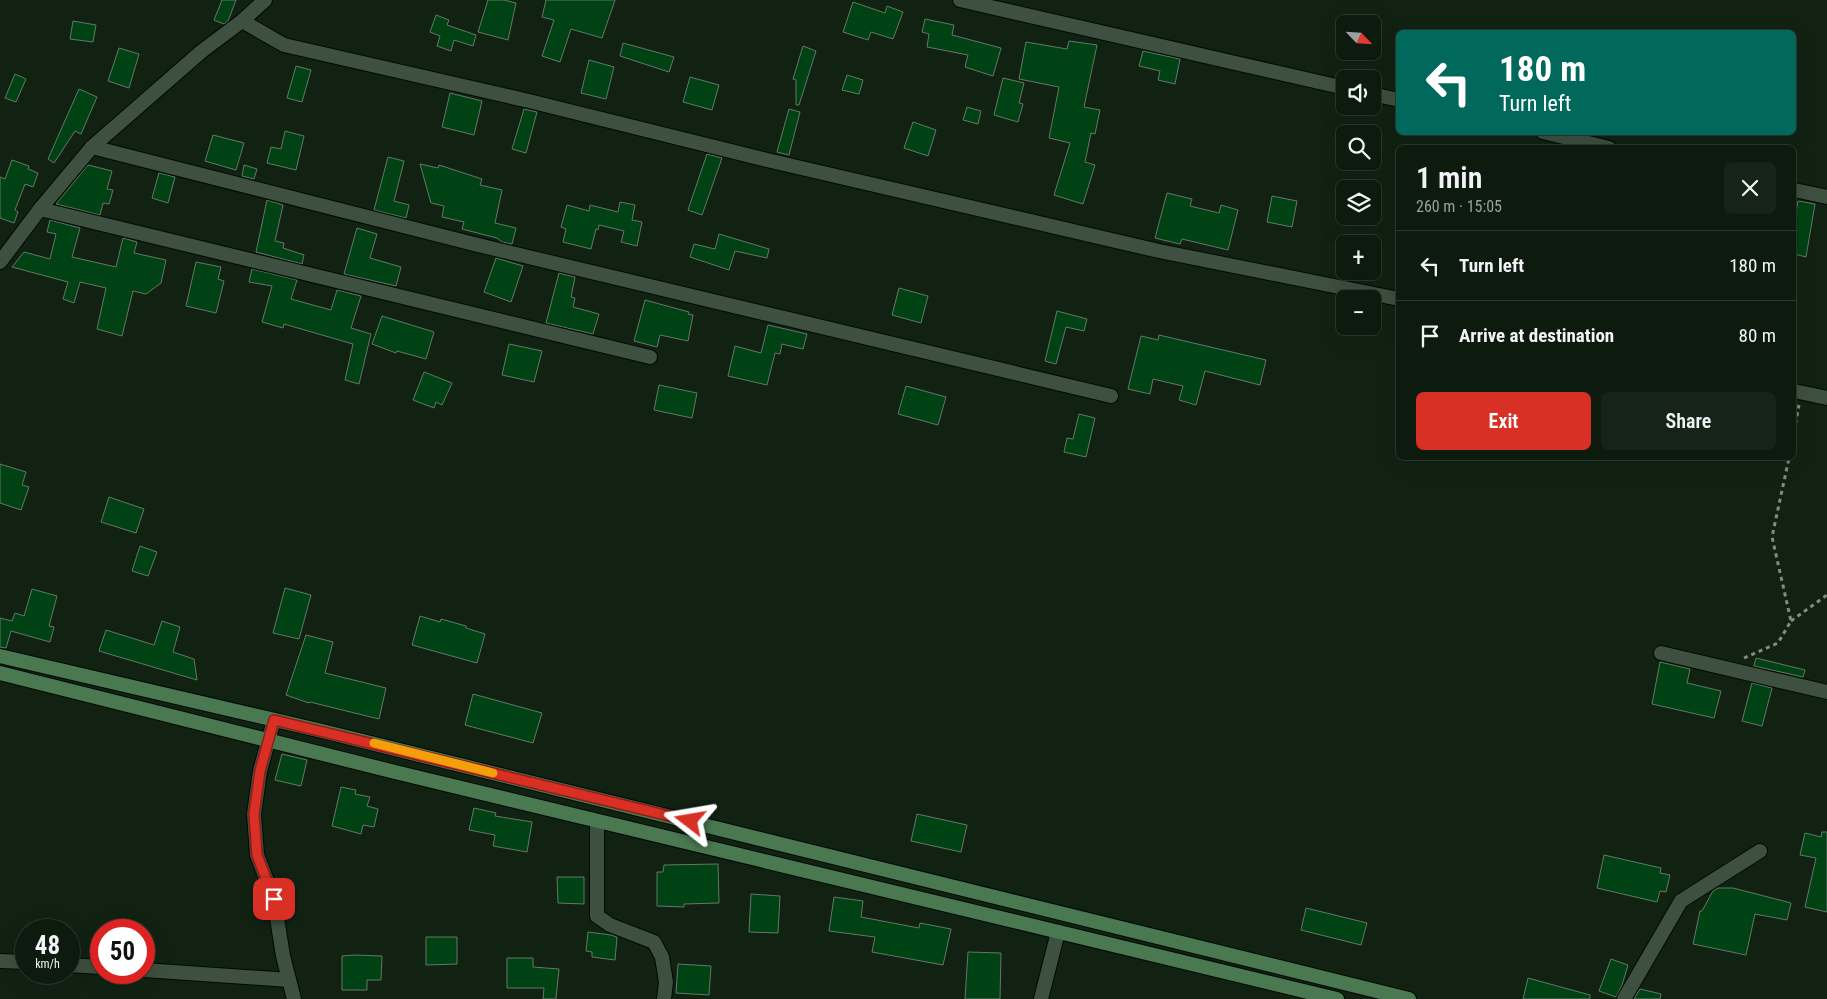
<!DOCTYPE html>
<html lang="en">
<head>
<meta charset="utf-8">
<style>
	:root { --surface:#0d1a0e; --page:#162317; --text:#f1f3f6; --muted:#9aa19e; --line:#2d382e; --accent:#d93025 }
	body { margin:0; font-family:"Roboto Condensed",sans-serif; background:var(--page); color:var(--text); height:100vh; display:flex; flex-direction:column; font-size:19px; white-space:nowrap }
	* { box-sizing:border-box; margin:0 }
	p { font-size:16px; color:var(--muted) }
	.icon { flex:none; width:28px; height:28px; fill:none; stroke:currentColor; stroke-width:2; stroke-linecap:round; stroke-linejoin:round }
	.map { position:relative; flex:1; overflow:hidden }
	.panel { position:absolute; left:1396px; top:145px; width:400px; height:315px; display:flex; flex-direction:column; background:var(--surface); border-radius:8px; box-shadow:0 5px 20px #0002,0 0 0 1px var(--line) }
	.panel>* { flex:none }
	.hud { position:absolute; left:1396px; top:30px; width:400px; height:105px; border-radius:8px; box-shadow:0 5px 20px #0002,0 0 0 1px var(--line); background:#00695c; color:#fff; overflow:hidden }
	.needle { width:32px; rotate:115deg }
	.tools { position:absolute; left:1336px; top:15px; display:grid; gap:10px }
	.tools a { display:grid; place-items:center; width:45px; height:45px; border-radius:8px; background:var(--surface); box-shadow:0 5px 20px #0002,0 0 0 1px var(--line); font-size:25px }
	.speed { position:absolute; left:15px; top:919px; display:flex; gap:10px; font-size:25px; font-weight:700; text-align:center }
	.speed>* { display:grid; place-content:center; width:65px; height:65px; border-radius:50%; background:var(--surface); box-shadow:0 5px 20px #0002,0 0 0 1px var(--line); line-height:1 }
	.speed small { font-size:12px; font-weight:400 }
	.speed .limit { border:8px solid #d22; background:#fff; color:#111 }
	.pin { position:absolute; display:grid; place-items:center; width:42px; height:42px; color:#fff; margin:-21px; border-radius:10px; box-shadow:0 2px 8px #0006 }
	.me { position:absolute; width:55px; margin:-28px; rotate:284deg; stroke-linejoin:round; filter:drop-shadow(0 0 4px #0008) }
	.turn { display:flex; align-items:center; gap:18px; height:105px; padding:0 20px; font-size:22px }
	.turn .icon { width:65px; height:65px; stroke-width:2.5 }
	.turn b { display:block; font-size:35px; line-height:42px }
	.round { display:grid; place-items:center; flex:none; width:52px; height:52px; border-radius:8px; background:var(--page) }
	.head { display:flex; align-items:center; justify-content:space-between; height:85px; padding:0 20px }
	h1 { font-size:30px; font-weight:600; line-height:38px }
	.cta { display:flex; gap:10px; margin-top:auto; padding:10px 20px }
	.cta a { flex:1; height:58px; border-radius:8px; background:var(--accent); color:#fff; font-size:20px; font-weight:600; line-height:58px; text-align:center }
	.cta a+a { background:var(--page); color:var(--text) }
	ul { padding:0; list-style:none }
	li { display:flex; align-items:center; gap:15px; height:70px; padding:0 20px; border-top:1px solid var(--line) }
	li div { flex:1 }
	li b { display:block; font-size:19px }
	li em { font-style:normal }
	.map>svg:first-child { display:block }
	.building { fill:#004214; stroke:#647866 }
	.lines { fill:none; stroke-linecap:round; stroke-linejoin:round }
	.minor-casing { stroke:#000b02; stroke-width:16 }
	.tertiary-casing { stroke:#000b02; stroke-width:16 }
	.secondary-casing { stroke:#000b02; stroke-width:16 }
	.path { stroke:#808e81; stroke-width:3; stroke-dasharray:4 4; stroke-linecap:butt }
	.minor { stroke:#3e5040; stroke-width:14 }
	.tertiary { stroke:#3e5040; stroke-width:14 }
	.secondary { stroke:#497851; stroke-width:14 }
	.route-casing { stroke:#8d1f18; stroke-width:12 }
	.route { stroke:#d93025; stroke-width:9 }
	.slow { stroke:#f59e0b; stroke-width:9 }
</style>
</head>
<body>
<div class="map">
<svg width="1827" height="999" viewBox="0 0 1827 999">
	<rect width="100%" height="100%" fill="#112213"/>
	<!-- building -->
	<path class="building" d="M222,0H236L228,21L224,24L214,20Z
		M488,0H504L516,3L508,40L478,32Z
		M546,0H615L602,38L571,29L560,62L542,56L554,20L542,17Z
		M853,2L885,13L887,6L903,12L893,39L871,32L868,40L843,32Z
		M436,15L449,20L447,25L476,35L473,46L454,40L451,51L437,46L440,36L430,32Z
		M925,19L954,25L952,35L1001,48L993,76L965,67L968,55L927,47L929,34L922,32Z
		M73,21L96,25L93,42L70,39Z
		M1069,41L1097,45L1084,107L1100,110L1095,134L1091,133L1085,162L1095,165L1083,204L1054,195L1070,143L1049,138L1059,87L1019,79L1026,42L1067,49Z
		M623,43L674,57L669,72L620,56Z
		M803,46L816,51L799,105H796V80L793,79Z
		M119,48L139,54L129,88L108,81Z
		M1143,51L1180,59L1175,84L1158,80L1160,71L1139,66Z
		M589,60L614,67L606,99L581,93Z
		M296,66L311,70L302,102L287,98Z
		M15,74L26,79L16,102L5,98Z
		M847,75L863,80L859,94L842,90Z
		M690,77L719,85L712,110L683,102Z
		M1003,78L1024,83L1019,103L1023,104L1018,122L994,115Z
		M79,89L97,97L81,134L75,131L54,163L48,159Z
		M450,93L482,101L474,135L442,127Z
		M967,107L981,111L978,124L963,120Z
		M524,109L537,112L526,153L512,149Z
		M789,109L800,112L789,155L777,152Z
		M913,122L936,130L928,156L904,148Z
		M285,131L304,136L296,170L267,163L271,147L281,149Z
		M213,135L244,143L236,170L205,161Z
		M707,154L722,158L702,215L688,210Z
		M388,157L404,161L394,201L409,205L406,218L374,210Z
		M12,160L29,166L28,169L38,173L33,187L25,184L15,210L18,212L14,223L0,218V177L5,179Z
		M420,164L438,168L439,165L482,179L480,185L502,190L495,223L516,228L512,244L502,242L497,238L462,229L464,222L442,217L444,206L431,203Z
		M88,165L112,171L107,189L113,190L109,204L103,203L100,215L56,204Z
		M244,165L257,169L254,179L242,176Z
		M159,173L175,177L168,203L152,198Z
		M1167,193L1192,199L1190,206L1219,213L1221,205L1238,210L1228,250L1182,239L1180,244L1155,238Z
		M1272,196L1297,201L1292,227L1267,222Z
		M267,200L283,205L275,241L284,243L283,248L304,255L302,264L256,252Z
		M1798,201L1815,204L1806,257L1794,254V225Z
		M620,202L635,205L632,220L642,222L637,246L621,242L624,231L599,225L598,230L596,229L591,249L563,242L566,229L561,227L567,205L589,211L590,205L618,212Z
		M50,220L80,228L72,257L116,267L123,238L137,242L134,253L166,260L161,283L146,294L133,291L122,336L97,329L106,288L80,282L74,303L63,299L68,282L12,267L24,252L50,259L56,234L47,232Z
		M357,228L377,234L370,258L401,267L396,286L344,274Z
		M719,234L769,249L767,258L735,251L729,270L690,257L694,244L715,249Z
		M496,258L523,266L511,302L484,292Z
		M196,262L221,267L218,279L224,281L216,313L186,306Z
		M252,269L297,280L291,299L331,310L337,290L361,296L351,328L371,334L359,384L345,380L353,344L284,324L283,328L262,322L272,286L249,282Z
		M559,273L575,277L571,297L575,298L573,307L599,314L593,334L546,323Z
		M899,288L928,296L921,323L892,315Z
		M645,300L689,312L688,314L693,315L688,341L660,335L657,347L634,341Z
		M1057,311L1087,319L1084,331L1066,327L1056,364L1045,361Z
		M382,316L434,332L426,359L397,351L396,353L372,344Z
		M768,325L807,334L803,349L782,344L780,354L775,353L767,385L728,376L735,346L761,353Z
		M1159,335L1266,360L1260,385L1205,371L1196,405L1179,400L1183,386L1153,379L1150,394L1128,389L1141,336L1158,340Z
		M509,344L542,351L534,382L502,375Z
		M424,372L452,383L442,405L436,402L434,408L413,400Z
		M659,385L697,393L692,418L654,410Z
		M906,386L946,397L938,425L898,414Z
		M1079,414L1095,418L1086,457L1064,452L1067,438L1073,439Z
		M0,464L26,472L22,485L29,487L21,510L0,503Z
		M109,497L144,509L136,533L101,522Z
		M140,546L157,552L148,576L132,571Z
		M285,588L311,595L299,639L273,633Z
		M32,589L57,596L49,626L54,627L50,642L11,631L6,648L0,647V618L12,621L15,613L24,616Z
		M420,616L440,622L441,619L466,626V628L485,634L477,663L412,645Z
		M162,621L180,627L173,652L194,659L197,680L99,651L106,630L154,645Z
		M306,635L333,642L325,673L386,688L379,719L310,702L309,703L286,695Z
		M1756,658L1805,670L1803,677L1754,666Z
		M1660,662L1690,669L1687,683L1721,691L1714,718L1652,704Z
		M1752,683L1772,688L1762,726L1742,721Z
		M473,694L542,713L533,743L465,725Z
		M282,754L307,760L301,786L275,780Z
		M341,787L356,790L355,794L370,797L367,806L378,809L374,827L363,825L361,834L332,826Z
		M474,808L496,813L495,816L532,822L527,852L493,846L495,835L469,830Z
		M917,814L967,825L961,852L911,841Z
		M1822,832H1827V912L1805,907L1816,858L1800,855L1805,833L1821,837Z
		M1604,855L1661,868L1660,873L1670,875L1666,892L1660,891L1657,902L1597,888Z
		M718,864L719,903L684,904V907L657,906V872H663L664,865Z
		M557,877H584V904L558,903Z
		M1718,888H1733L1791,903L1787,920L1755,914L1746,955L1693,944L1700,911H1702L1713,891Z
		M751,894L780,896L778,933L749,932Z
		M834,897L863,901L861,917L919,928L920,923L951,929L943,965L872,952L875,937L829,931Z
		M1306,908L1367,923L1361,945L1301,930Z
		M588,932L611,935L617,937L615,960L592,957V952L586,951Z
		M426,937H457V964L426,965Z
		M968,952L1001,953L1000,999H965Z
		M354,955L382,956L381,980H367V990H342V956Z
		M507,958H533V967L559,969L556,999H543L544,988H507Z
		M1611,959L1628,965L1622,985L1616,997L1599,991Z
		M678,964L711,966L709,995L676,993Z
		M1528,978L1590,995V999H1523Z
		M1640,989L1661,994L1660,999H1634Z"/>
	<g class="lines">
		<!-- minor casing -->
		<g class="minor-casing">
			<path id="minor" d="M960,0L1345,88
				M242,21L284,45L529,101L767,160L1159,251L1399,299
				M1372,94L1399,100
				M1543,132L1609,148
				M92,147L474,244L1111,396
				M1794,190L1827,197
				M40,209L650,357
				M1794,391L1827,398
				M1661,653L1827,692
				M274,720L260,771L254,814L257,855L274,899L283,956L294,999
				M597,821V916L610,925L654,942L662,957L666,982L664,999
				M0,961L26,962
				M69,965L101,967
				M144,970L289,980
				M1041,999L1058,932
				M1624,999L1681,901L1760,851"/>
		</g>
		<!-- tertiary casing -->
		<g class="tertiary-casing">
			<path id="tertiary" d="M0,262L40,209L92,147L202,51L242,21L265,0"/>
		</g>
		<!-- secondary casing -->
		<g class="secondary-casing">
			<path id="secondary" d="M0,656L318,730L1409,999
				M0,673L395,772L1337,999"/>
		</g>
		<!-- path -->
		<path class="path" d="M1794,432L1799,405
			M1791,621L1827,595
			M1744,658L1778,643L1791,621L1772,537L1789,458"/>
		<!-- minor -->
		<use href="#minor" class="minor"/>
		<!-- tertiary -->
		<use href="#tertiary" class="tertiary"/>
		<!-- secondary -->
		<use href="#secondary" class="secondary"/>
	</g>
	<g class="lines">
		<!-- route casing -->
		<g class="route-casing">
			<path id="route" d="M274,899L257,855L254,814L260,771L274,720L690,821"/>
		</g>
		<!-- route -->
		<use href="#route" class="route"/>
		<!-- slow -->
		<path class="slow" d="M374,743L493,773"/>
	</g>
</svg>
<div class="tools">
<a><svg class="needle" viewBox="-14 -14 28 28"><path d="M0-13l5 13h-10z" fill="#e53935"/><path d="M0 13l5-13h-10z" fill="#9aa19e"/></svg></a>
<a><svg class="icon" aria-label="sound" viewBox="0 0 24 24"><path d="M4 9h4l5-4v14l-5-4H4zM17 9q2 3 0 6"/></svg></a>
<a><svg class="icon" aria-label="search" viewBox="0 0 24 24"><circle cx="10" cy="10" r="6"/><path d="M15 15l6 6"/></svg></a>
<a><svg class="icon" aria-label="layers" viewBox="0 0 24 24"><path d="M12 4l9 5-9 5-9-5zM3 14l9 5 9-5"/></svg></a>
<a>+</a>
<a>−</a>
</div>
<div class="speed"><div>48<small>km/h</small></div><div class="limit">50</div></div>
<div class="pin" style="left:274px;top:899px;background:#d93025"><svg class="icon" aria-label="arrive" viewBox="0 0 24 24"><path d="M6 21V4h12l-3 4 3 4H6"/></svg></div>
<svg class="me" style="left:690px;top:821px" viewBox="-20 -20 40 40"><path d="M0-17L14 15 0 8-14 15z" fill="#d93025" stroke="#fff" stroke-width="4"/></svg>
<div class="hud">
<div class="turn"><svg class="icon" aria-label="left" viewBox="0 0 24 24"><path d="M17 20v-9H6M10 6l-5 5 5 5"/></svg><div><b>180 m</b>Turn left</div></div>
</div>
<section class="panel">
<div class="head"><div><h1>1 min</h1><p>260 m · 15:05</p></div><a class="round"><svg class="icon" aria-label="close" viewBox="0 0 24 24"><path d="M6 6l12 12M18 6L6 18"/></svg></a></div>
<ul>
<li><svg class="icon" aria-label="left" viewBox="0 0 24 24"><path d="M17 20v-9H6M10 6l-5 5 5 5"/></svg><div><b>Turn left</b></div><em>180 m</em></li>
<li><svg class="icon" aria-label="arrive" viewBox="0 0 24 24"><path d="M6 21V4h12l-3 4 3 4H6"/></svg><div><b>Arrive at destination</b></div><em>80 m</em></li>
</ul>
<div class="cta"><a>Exit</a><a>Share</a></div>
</section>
</div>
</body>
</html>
